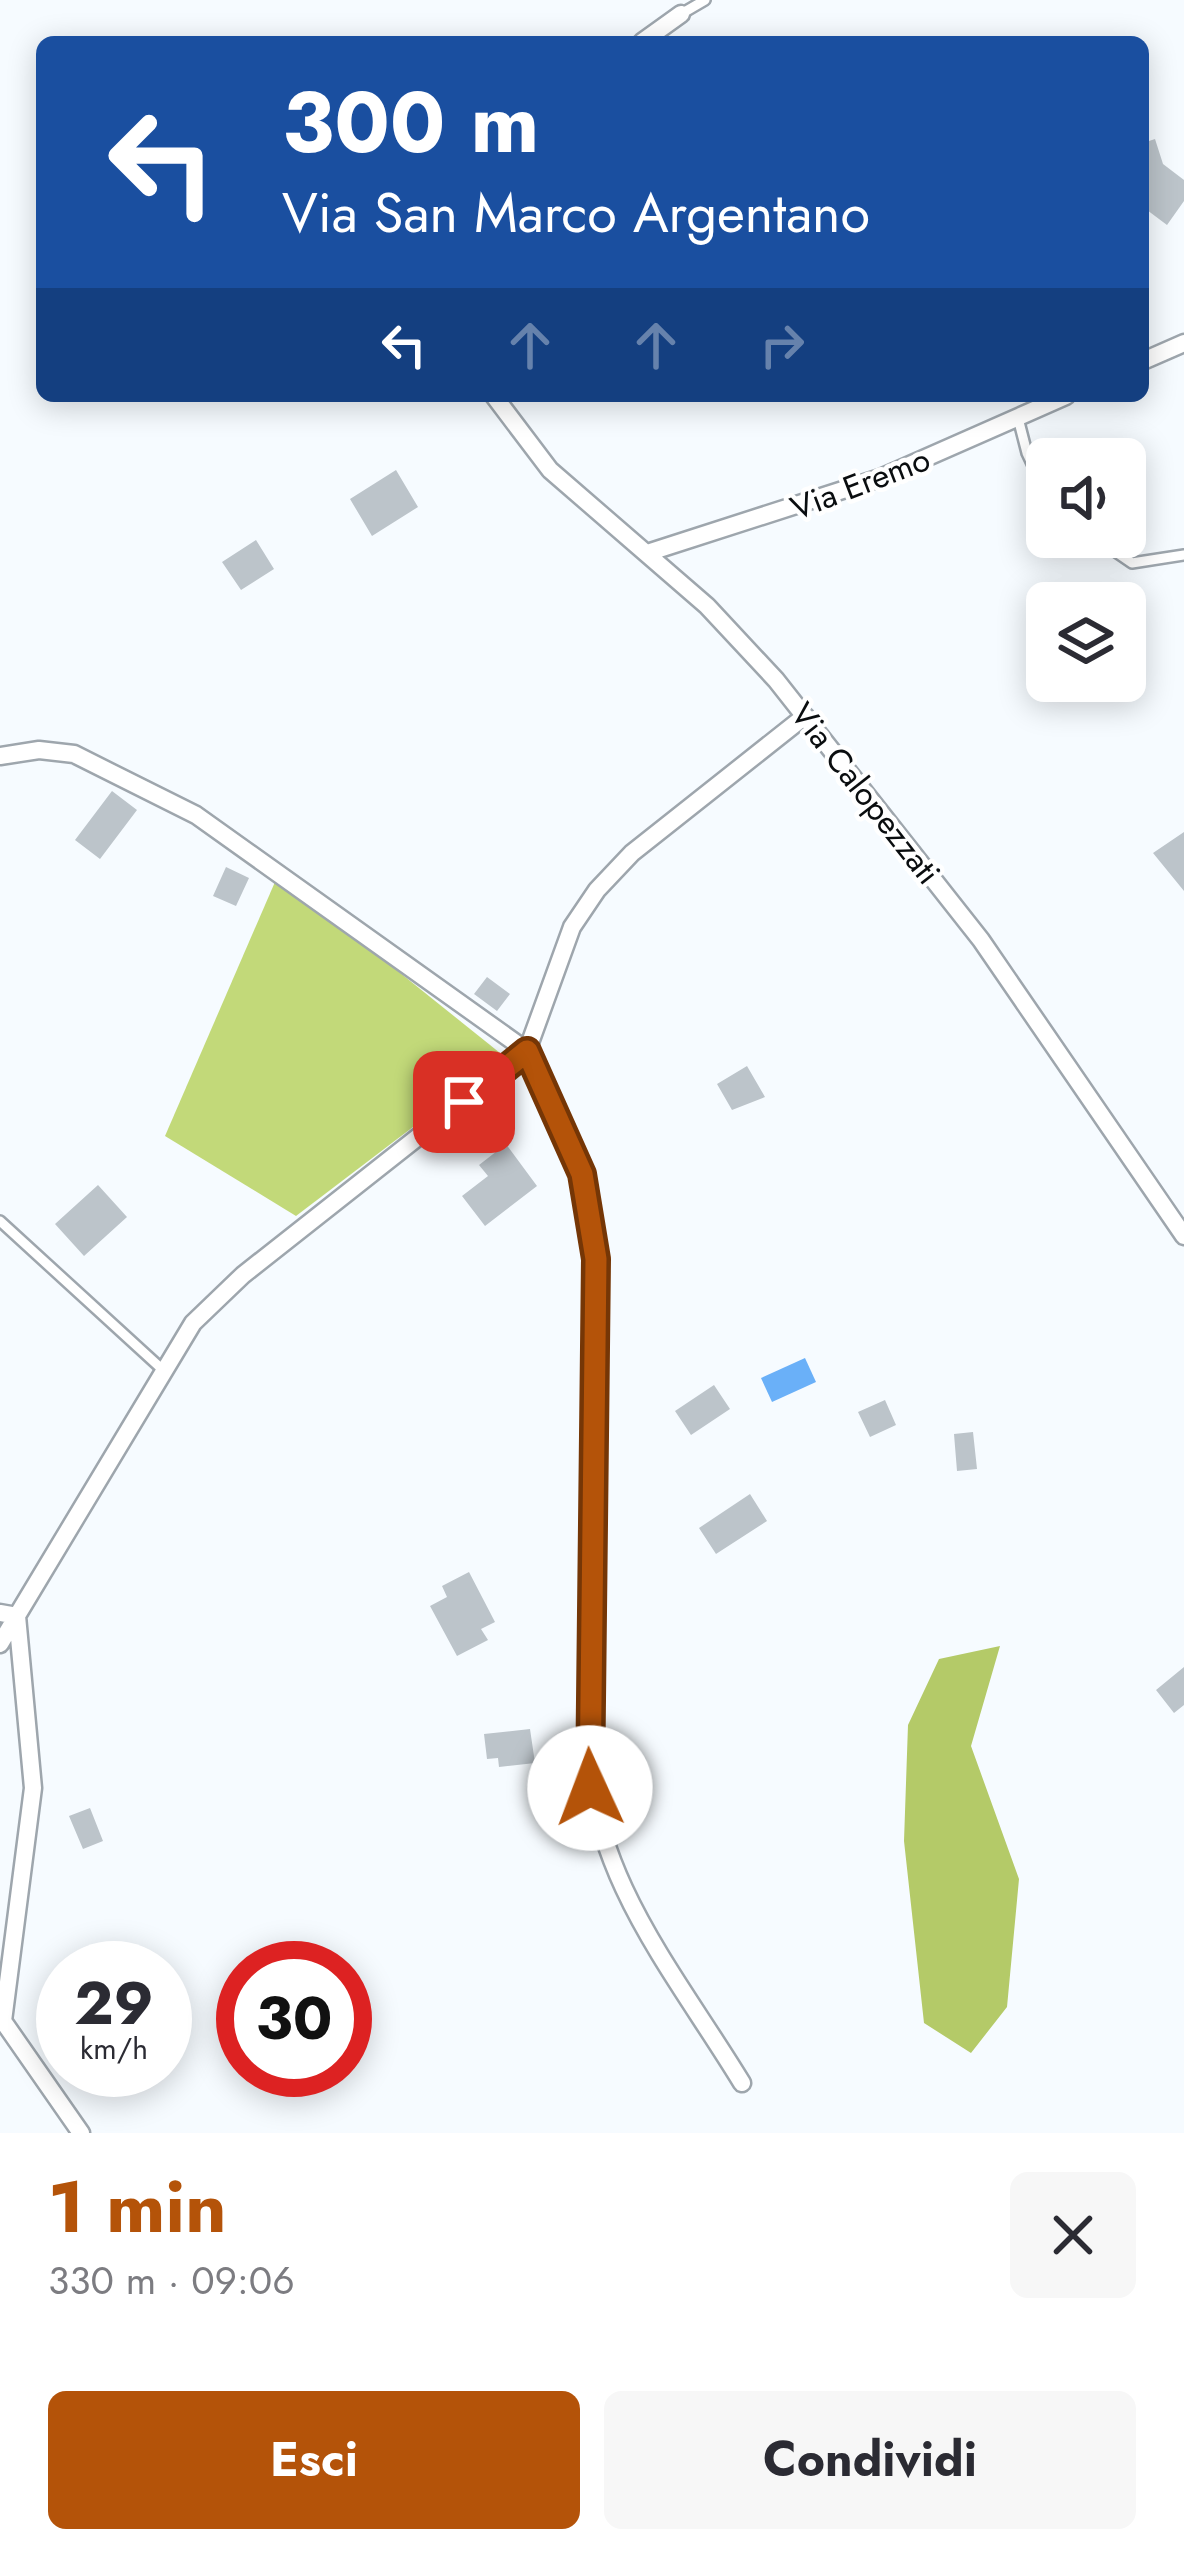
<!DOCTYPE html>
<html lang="it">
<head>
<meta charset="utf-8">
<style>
	:root { --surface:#fff; --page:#f7f7f7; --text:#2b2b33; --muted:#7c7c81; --accent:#b45309 }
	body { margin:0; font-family:Jost,sans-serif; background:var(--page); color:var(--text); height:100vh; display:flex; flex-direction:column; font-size:45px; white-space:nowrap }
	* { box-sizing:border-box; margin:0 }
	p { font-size:39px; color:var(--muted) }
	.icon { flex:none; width:66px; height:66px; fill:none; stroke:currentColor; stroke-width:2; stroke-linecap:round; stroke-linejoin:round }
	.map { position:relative; height:2133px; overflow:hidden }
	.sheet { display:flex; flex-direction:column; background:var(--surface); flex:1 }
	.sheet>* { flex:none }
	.guide { position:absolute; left:36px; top:36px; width:1113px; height:366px; border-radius:18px; box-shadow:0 6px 30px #0003; background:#1a4fa0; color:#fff; overflow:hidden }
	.tools { position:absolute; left:1026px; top:438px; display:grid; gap:24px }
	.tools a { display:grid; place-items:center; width:120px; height:120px; border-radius:18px; background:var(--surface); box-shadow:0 6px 30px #0003; font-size:60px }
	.speed { position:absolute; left:36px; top:1941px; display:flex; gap:24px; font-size:60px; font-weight:700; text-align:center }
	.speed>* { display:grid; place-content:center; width:156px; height:156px; border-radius:50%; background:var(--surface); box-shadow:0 6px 30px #0003; line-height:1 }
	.speed small { font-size:30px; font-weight:400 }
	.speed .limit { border:18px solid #d22; background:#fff; color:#111 }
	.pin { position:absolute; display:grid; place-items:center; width:102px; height:102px; color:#fff; margin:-51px; border-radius:24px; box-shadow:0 6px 18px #0006 }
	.me { position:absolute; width:132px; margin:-66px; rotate:358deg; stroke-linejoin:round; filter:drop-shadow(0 0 9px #0008) }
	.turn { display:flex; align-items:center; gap:42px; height:252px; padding:0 48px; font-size:54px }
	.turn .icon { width:156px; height:156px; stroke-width:2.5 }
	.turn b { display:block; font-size:84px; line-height:102px }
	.lanes { display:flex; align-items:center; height:114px; padding:0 48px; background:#0003; justify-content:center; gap:60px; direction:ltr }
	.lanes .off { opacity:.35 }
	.round { display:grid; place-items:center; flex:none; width:126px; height:126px; border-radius:18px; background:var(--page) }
	.head { display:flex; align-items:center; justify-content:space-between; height:204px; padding:0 48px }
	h1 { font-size:72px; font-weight:700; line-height:90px; color:var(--accent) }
	.primary-button { display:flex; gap:24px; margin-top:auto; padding:24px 48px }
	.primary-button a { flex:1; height:138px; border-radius:18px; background:var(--accent); color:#fff; font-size:48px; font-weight:700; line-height:138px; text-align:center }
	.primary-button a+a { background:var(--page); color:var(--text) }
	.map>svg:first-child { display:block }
	.green { fill:#c2d979 }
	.forest { fill:#b4ca68 }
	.water { fill:#6ab0f8 }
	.building { fill:#bcc4ca }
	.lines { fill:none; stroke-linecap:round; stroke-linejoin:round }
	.lane-casing { stroke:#9ea6ad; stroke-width:14 }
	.street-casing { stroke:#9ea6ad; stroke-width:21 }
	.lane { stroke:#fff; stroke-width:9 }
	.street { stroke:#fff; stroke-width:16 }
	.route-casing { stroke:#753606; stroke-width:30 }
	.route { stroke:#b45309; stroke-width:21 }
	.labels { text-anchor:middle; stroke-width:9; stroke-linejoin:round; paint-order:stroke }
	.street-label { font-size:33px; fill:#0a0d0f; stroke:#fff }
</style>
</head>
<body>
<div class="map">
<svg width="1184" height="2133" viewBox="0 0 1184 2133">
	<rect width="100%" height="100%" fill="#f6fbff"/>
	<!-- green -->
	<path class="green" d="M278,875L505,1057L296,1216L165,1136Z"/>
	<!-- forest -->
	<path class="forest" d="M1000,1646L971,1746L1019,1879L1007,2007L971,2053L924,2023L904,1841L908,1725L939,1659Z"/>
	<!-- water -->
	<path class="water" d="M805,1358L816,1382L772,1402L761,1378Z"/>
	<!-- building -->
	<path class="building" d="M1155,139L1163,164L1184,180V201L1167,225L1143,207V143Z
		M396,470L418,507L372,536L350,499Z
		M256,540L274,569L241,590L222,562Z
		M112,791L137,810L100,859L75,840Z
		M1184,832V891L1153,853Z
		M226,867L249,878L236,906L213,896Z
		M487,977L510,994L497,1011L474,994Z
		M747,1066L765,1097L732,1110L717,1084Z
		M506,1144L537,1186L485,1226L462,1196L488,1176L479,1165Z
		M98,1185L127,1217L84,1256L55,1224Z
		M714,1385L730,1409L691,1435L675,1411Z
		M885,1400L896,1425L870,1437L858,1412Z
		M973,1432L977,1469L957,1471L954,1434Z
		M750,1494L767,1521L716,1554L699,1528Z
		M469,1572L495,1622L481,1629L488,1640L457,1656L430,1606L447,1597L442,1586Z
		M1184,1667V1705L1174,1713L1156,1690Z
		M530,1729L535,1763L499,1767L498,1758L487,1759L484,1734Z
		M90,1808L103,1841L83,1849L69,1816Z"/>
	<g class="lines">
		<!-- lane casing -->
		<g class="lane-casing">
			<path id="lane" d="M681,14L705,0
				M1018,418L1027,453L1047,495
				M1094,537L1132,563L1184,555
				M0,1221L163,1370"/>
		</g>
		<!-- street casing -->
		<g class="street-casing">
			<path id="street" d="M642,42L681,14
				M1143,361L1184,343
				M494,396L550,470L707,606L776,680L981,940L1184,1236
				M647,553L880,478L1066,396
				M0,756L39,750L74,754L196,815L527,1051L582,1173L595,1259L587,1741C592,1878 673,1970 742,2083
				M0,1613L17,1616L33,1788L3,2021L81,2133
				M0,1644L193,1323L243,1275L527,1051L572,927L597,890L632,853L805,716"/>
		</g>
		<!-- lane -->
		<use href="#lane" class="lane"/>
		<!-- street -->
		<use href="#street" class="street"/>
	</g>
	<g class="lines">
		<!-- route casing -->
		<g class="route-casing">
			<path id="route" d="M464,1102L527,1051L582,1174L596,1259L590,1788"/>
		</g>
		<!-- route -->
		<use href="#route" class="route"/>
	</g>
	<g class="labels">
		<!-- street labels -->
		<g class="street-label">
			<text transform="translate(860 483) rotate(-21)" y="12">Via Eremo</text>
			<text transform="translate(866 793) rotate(52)" y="12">Via Calopezzati</text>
		</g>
	</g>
</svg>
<div class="tools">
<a><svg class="icon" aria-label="sound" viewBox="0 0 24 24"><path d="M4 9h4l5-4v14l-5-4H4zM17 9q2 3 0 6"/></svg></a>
<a><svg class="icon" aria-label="layers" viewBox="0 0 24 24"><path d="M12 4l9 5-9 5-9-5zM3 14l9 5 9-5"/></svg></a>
</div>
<div class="speed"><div>29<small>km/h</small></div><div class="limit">30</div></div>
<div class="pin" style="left:464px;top:1102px;background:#d93025"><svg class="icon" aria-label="arrive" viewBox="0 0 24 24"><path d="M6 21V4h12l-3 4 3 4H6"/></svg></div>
<svg class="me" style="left:590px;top:1788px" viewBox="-20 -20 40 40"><circle r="19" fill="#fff"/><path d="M0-13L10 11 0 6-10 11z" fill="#b45309"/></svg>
<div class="guide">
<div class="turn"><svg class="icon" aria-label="left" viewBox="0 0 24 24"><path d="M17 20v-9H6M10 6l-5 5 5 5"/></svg><div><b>300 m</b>Via San Marco Argentano</div></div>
<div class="lanes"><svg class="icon" aria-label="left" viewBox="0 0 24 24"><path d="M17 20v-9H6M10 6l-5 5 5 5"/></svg><svg class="icon off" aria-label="ahead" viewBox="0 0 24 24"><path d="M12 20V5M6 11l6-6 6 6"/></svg><svg class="icon off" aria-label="ahead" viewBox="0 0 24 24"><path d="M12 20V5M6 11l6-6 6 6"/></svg><svg class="icon off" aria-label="right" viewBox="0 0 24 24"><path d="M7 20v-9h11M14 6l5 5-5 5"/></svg></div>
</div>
</div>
<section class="sheet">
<div class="head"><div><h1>1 min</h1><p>330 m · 09:06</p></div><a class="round"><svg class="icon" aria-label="close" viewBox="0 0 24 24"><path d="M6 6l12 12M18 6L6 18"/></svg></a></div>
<div class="primary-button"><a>Esci</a><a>Condividi</a></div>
</section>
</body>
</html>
